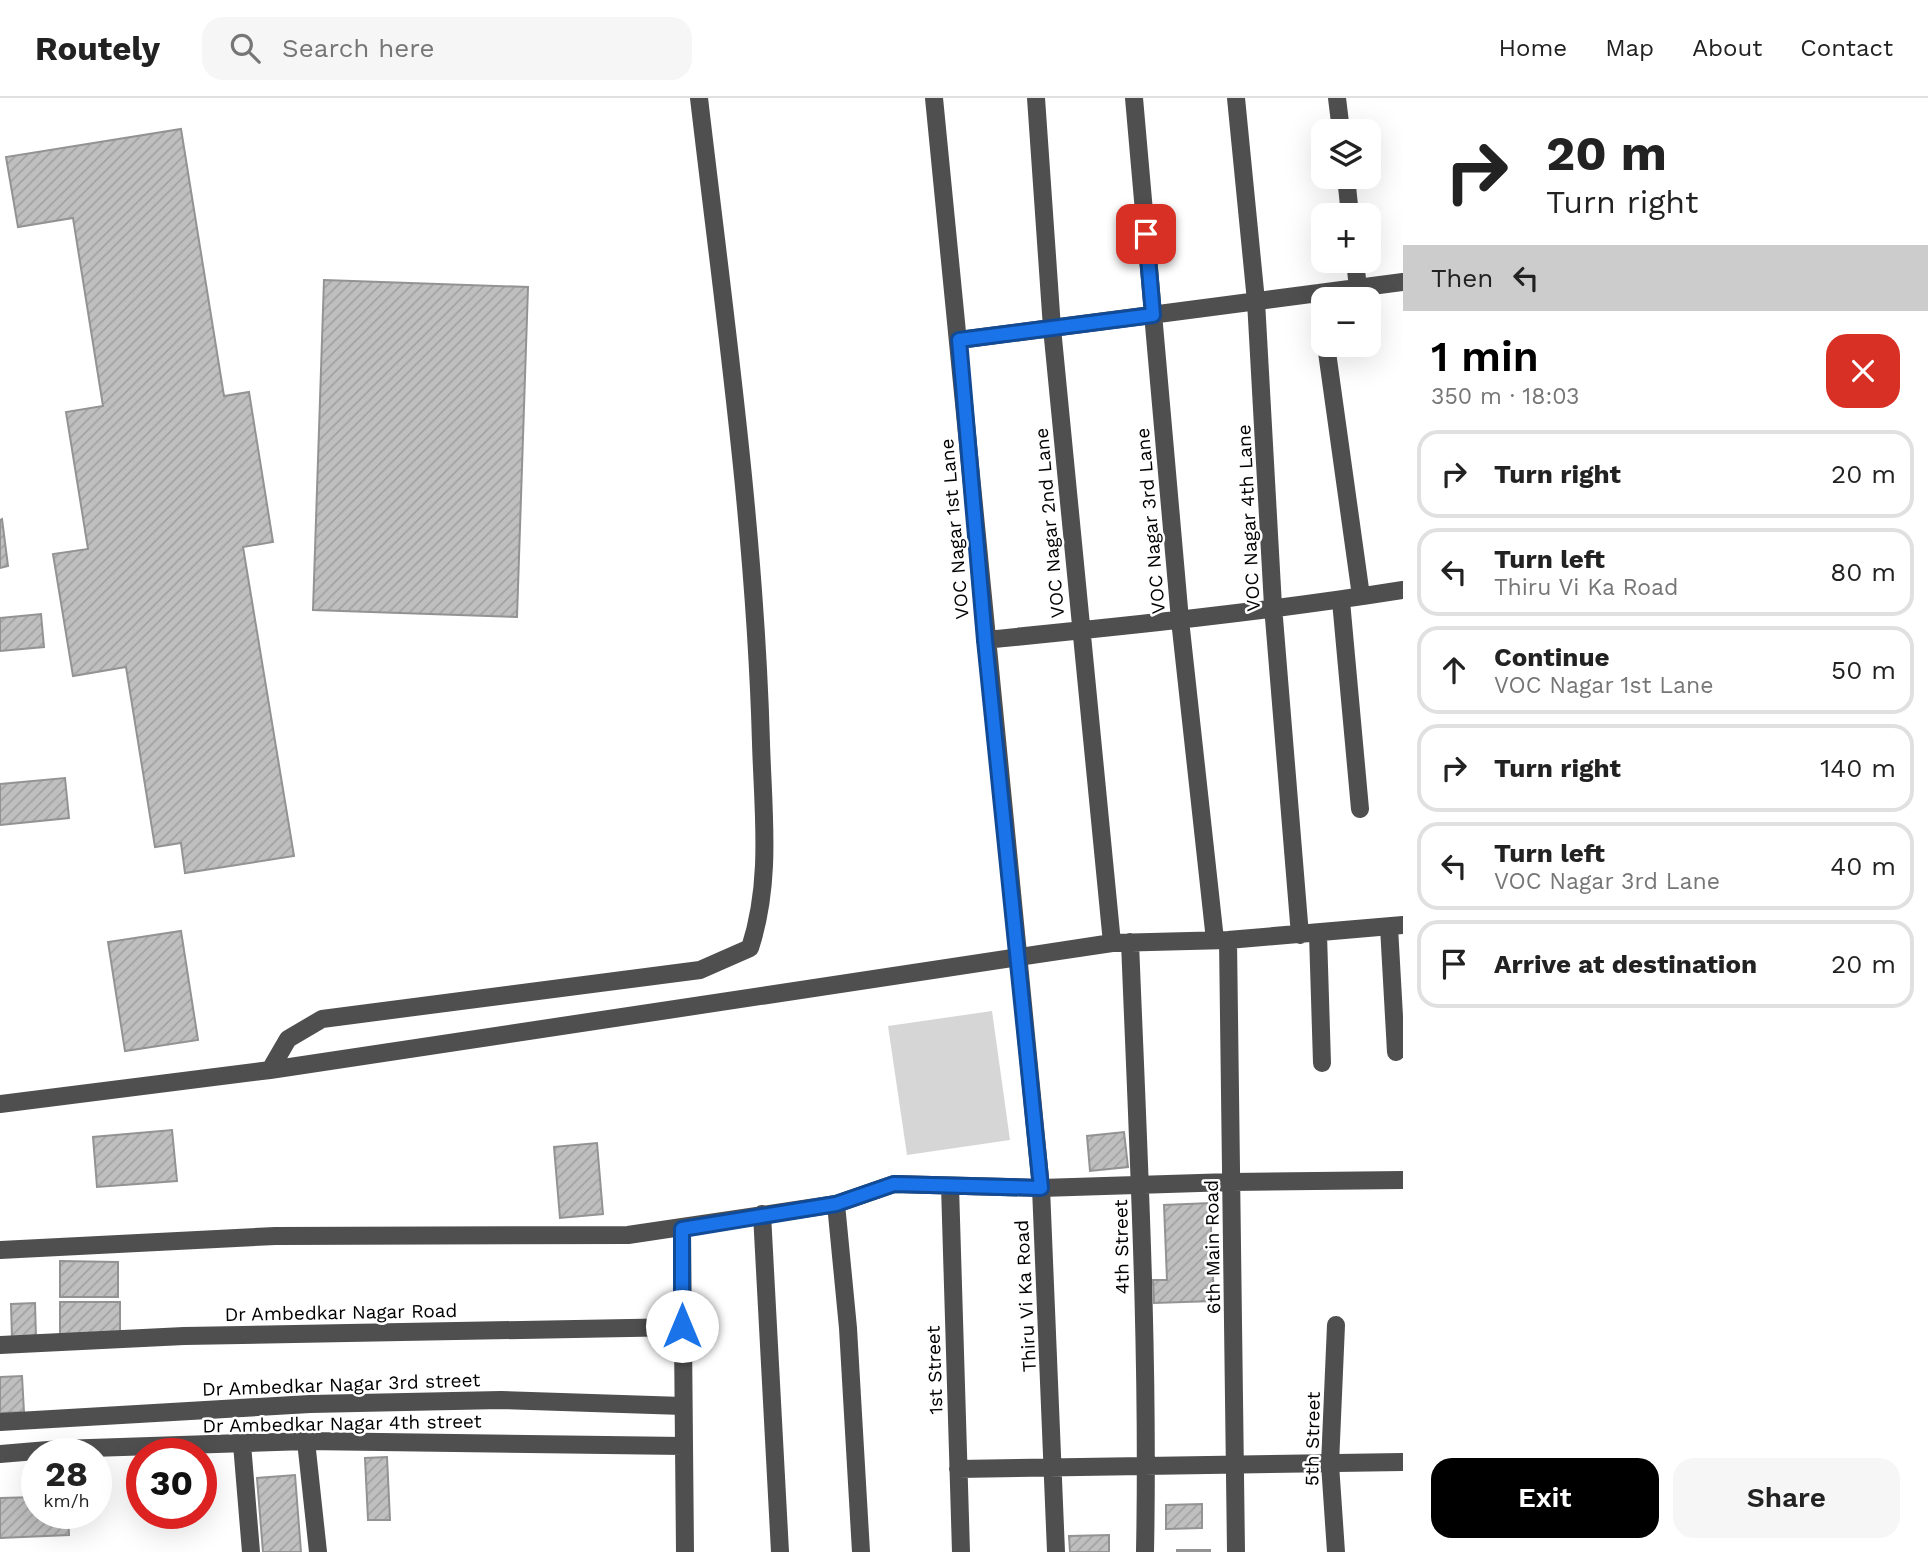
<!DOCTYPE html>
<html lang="en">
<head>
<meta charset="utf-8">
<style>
	:root { --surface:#fff; --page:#f6f6f6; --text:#222; --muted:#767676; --line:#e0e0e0; --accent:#000 }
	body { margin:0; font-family:"Work Sans",sans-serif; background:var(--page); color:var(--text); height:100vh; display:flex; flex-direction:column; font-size:26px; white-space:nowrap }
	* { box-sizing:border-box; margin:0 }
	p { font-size:23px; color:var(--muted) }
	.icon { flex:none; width:38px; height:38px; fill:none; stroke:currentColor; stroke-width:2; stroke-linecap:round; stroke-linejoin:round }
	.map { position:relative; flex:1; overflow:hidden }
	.details { display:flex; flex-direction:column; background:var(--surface); width:525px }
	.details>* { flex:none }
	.top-card { background:#fff; color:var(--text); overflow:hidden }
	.tools { position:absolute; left:1311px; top:21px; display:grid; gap:14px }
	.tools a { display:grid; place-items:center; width:70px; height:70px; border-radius:14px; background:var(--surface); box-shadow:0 7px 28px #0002; font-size:35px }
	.speed { position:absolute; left:21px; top:1340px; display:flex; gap:14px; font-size:35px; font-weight:700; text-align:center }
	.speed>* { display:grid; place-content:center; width:91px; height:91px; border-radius:50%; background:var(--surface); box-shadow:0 7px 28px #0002; line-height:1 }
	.speed small { font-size:18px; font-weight:400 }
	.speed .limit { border:10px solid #d22; background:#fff; color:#111 }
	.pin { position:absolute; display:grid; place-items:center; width:60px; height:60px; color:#fff; margin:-30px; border-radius:14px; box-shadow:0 4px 10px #0006 }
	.me { position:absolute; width:77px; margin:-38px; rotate:0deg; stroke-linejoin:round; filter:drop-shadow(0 0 5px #0008) }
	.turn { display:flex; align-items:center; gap:24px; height:147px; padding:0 28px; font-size:32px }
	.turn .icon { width:91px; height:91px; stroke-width:2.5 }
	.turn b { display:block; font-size:49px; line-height:60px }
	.then { display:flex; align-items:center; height:66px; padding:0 28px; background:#0003; gap:14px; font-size:26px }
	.round { display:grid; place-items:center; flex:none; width:74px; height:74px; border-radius:21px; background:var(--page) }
	.headline { display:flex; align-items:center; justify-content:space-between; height:119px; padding:0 28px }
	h1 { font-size:42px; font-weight:600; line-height:52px; color:var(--accent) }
	.button { display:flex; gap:14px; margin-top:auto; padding:14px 28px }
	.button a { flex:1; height:80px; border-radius:21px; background:var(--accent); color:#fff; font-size:28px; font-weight:600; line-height:80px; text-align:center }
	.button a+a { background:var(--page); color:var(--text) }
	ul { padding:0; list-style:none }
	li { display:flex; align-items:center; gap:21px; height:88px; margin:0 14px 10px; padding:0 14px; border:4px solid var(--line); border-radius:21px }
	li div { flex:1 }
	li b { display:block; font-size:26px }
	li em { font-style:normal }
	header { display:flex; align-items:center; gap:42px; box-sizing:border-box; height:98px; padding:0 35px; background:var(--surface); border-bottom:2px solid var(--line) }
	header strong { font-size:33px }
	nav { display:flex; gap:38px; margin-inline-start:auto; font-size:24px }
	.search { width:490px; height:63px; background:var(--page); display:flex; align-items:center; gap:18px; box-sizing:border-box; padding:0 24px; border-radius:21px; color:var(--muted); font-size:26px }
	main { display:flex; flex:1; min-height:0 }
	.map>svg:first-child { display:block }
	.green { fill:#d6d6d6 }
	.building { fill:url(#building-hatch); stroke:#939393; stroke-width:2 }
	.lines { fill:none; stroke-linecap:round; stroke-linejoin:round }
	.minor { stroke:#4f4f4f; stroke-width:18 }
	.route-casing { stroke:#114b97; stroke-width:18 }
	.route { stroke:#1a73e8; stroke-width:12 }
	.labels { text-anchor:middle; stroke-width:5; stroke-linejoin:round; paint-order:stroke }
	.street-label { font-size:19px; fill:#000; stroke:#fff }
</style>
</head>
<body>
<header>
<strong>Routely</strong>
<div class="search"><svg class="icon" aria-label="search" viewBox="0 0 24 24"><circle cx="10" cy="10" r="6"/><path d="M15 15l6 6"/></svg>Search here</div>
<nav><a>Home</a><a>Map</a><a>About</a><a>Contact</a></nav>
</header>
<main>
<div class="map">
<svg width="1403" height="1454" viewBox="0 0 1403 1454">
	<defs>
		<pattern id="building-hatch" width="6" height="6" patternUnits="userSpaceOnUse" patternTransform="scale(1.75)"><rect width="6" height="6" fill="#bfbfbf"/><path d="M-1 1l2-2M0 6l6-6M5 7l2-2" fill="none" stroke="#a2a2a2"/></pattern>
	</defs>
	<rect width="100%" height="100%" fill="#fff"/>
	<!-- green -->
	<path class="green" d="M992,913L1010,1042L907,1057L888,928Z"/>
	<!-- building -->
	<path class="building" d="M181,31L224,298L249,294L273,444L243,449L294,758L185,775L181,745L155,749L126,569L73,578L53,456L88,451L66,314L103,308L73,120L18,129L6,59Z
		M324,182L528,189L517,519L313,512Z
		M2,421L8,468L0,470V422Z
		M41,516L44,549L0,553V520Z
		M65,680L69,720L0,727V686Z
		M181,833L198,942L125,953L108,844Z
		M172,1032L177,1083L97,1089L93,1039Z
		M1124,1034L1128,1069L1090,1073L1087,1038Z
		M597,1045L603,1116L560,1120L554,1049Z
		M1210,1105L1214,1203L1154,1205L1153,1182H1167L1164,1107Z
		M60,1163L118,1164V1199H60Z
		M60,1204H120V1235L60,1236Z
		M35,1205L36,1240H12L11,1206Z
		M22,1278L24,1314L0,1315V1279Z
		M387,1359L390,1422H368L365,1360Z
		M295,1377L301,1454H263L257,1380Z
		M37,1399V1416H68L69,1437L0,1440V1400Z
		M1202,1406V1430L1166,1431V1407Z
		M1109,1437V1454H1070L1069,1438Z
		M1177,1452H1210V1454H1177Z"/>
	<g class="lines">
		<!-- minor -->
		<path class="minor" d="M934,0L1041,1090L1056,1454
			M1036,0L1052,230L1112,845
			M1134,0L1180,522L1215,842
			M1236,0L1256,203L1273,508L1300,837
			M1337,0L1341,33
			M1346,79L1350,117
			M1355,163L1358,190
			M1319,195L1323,223
			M959,242L1403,184
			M1326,247L1361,498
			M1341,503L1360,711
			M985,542C1125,528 1265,514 1403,492
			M1389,829L1396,954
			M1318,836L1322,965
			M1228,842L1236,1454
			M1130,844C1138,1047 1149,1251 1145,1454
			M270,972L288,941L322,921L700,872L750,850C772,783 763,714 761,645C755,429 724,214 699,0
			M0,1006L270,972L1112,845L1228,842L1403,827
			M950,1088L961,1454
			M836,1106L848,1230L861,1454
			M762,1116L780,1454
			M682,1131L685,1454
			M0,1152L275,1138L628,1137L836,1106L894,1086L1041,1090L1231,1084L1403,1082
			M1336,1227L1330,1366L1336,1454
			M0,1247L184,1238L683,1229
			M0,1324L310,1306L501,1302L683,1308
			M306,1343L318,1454
			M242,1346L251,1454
			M0,1356L60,1351L306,1343L684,1348
			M958,1371L1403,1364"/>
	</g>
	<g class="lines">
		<!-- route casing -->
		<g class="route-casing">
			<path id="route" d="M682,1228V1131L836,1106L894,1086L1041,1090L985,542L959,242L1153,217L1146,136"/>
		</g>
		<!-- route -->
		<use href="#route" class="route"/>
	</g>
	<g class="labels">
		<!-- street labels -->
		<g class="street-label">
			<text transform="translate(1248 420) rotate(-93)" y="7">VOC Nagar 4th Lane</text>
			<text transform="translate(1150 423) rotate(-95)" y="7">VOC Nagar 3rd Lane</text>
			<text transform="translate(1049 425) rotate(-95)" y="7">VOC Nagar 2nd Lane</text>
			<text transform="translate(954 431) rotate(-95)" y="7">VOC Nagar 1st Lane</text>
			<text transform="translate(1121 1149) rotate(-91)" y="7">4th Street</text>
			<text transform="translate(1212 1149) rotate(-91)" y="7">6th Main Road</text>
			<text transform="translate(1025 1198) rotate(-93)" y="7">Thiru Vi Ka Road</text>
			<text transform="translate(341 1214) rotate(-1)" y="7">Dr Ambedkar Nagar Road</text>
			<text transform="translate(934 1272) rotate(-92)" y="7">1st Street</text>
			<text transform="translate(341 1286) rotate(-2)" y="7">Dr Ambedkar Nagar 3rd street</text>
			<text transform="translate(342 1325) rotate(-1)" y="7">Dr Ambedkar Nagar 4th street</text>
			<text transform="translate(1312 1341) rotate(-89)" y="7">5th Street</text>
		</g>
	</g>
</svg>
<div class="tools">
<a><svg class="icon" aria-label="layers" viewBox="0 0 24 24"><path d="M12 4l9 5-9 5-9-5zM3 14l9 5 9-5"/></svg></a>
<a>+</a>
<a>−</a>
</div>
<div class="speed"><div>28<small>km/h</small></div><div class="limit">30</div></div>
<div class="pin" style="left:1146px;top:136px;background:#d93025"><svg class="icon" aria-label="arrive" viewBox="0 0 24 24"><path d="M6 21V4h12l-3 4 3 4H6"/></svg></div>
<svg class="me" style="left:682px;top:1228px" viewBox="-20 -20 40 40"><circle r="19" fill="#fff"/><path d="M0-13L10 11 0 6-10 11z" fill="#1a73e8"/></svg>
</div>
<section class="details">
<div class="top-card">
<div class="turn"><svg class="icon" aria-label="right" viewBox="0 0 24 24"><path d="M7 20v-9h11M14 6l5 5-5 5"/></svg><div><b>20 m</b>Turn right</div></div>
<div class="then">Then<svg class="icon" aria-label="left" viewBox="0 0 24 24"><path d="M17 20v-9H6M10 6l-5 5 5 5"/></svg></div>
</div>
<div class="headline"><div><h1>1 min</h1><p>350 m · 18:03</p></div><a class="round" style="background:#d93025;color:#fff"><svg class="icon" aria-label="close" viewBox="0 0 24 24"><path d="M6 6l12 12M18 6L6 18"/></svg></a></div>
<ul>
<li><svg class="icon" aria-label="right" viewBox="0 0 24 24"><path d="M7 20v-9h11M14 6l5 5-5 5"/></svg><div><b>Turn right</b></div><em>20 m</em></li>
<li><svg class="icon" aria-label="left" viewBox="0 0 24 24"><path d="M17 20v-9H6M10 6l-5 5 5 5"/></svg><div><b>Turn left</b><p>Thiru Vi Ka Road</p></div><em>80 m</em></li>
<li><svg class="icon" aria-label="ahead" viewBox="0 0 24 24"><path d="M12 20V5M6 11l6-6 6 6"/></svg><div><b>Continue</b><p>VOC Nagar 1st Lane</p></div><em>50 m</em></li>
<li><svg class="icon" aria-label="right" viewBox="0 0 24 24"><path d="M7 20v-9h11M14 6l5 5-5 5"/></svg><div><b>Turn right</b></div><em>140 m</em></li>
<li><svg class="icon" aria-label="left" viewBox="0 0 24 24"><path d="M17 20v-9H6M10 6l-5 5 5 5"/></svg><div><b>Turn left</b><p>VOC Nagar 3rd Lane</p></div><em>40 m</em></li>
<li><svg class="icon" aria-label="arrive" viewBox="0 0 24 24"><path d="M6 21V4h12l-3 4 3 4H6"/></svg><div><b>Arrive at destination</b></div><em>20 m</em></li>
</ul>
<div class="button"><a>Exit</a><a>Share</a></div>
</section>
</main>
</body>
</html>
